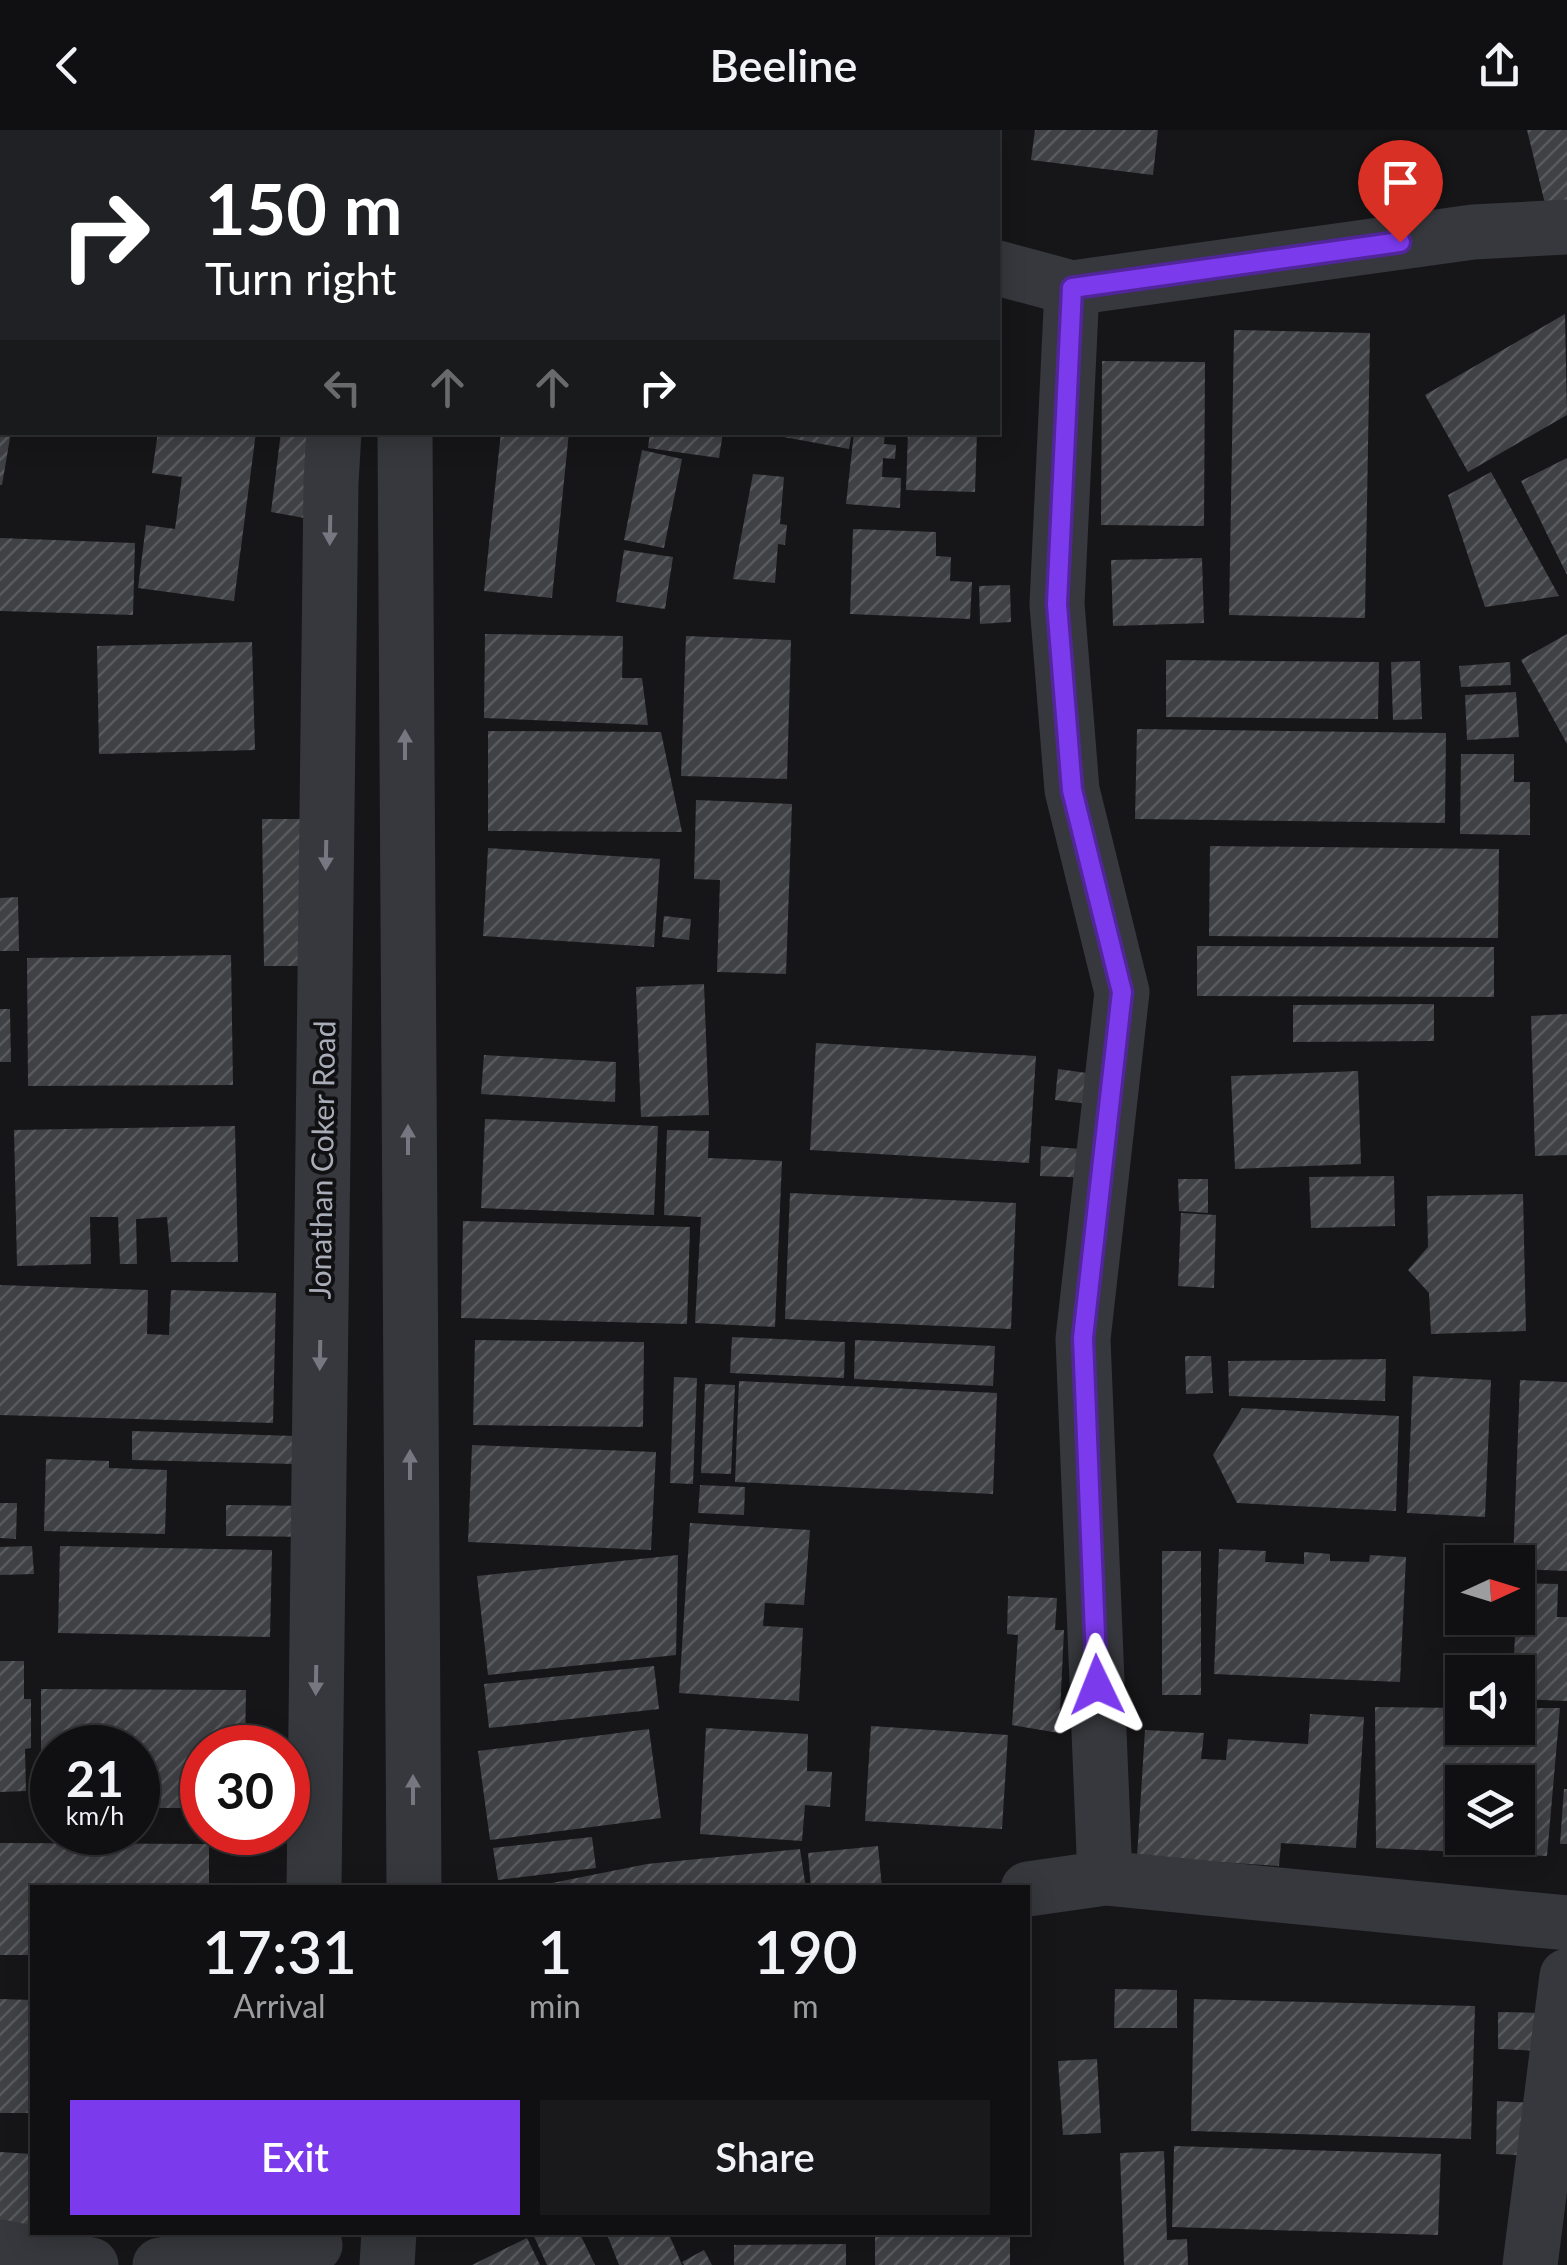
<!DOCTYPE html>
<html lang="en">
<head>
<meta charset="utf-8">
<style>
	:root { --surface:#101012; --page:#19191b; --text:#f1f3f6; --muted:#9c9d9f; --line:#303032; --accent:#7c3aed }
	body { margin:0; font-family:Lato,sans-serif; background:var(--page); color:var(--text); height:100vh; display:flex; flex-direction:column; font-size:38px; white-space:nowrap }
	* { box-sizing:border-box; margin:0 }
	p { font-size:32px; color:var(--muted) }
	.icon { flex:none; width:55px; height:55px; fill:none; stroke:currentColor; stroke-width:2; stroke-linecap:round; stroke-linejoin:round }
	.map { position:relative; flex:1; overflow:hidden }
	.sheet { position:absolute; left:30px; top:1755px; width:1000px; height:350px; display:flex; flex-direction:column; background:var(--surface); border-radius:0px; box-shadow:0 5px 25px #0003,0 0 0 2px var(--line) }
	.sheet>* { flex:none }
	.top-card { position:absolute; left:0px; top:0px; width:1000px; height:305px; box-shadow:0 5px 25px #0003,0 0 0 2px var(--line); background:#202124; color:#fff; overflow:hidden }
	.needle { width:65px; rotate:86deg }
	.controls { position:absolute; left:1445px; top:1415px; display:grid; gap:20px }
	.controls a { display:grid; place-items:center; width:90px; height:90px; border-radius:0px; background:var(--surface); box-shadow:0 5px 25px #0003,0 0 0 2px var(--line); font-size:50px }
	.speed { position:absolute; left:30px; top:1595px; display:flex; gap:20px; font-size:50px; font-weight:700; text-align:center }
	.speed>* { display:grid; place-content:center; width:130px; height:130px; border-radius:50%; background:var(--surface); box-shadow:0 5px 25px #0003,0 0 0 2px var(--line); line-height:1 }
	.speed small { font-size:25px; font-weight:400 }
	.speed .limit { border:15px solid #d22; background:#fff; color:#111 }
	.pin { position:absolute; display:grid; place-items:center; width:85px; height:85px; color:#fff; margin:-102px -42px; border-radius:50% 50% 50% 0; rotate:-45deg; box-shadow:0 0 10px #0007 }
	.pin .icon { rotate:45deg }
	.me { position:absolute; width:110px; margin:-55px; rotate:358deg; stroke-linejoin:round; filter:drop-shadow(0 0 8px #0008) }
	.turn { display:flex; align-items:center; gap:35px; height:210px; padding:0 40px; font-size:45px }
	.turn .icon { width:130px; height:130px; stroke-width:2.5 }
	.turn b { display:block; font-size:70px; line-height:85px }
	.lanes { display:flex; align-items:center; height:95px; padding:0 40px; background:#0003; justify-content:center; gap:50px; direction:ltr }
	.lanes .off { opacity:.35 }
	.eta { display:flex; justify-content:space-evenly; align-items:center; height:170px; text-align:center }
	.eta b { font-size:60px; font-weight:600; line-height:70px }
	.cta { display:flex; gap:20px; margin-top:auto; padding:20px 40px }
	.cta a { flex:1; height:115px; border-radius:0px; background:var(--accent); color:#fff; font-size:40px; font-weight:600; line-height:115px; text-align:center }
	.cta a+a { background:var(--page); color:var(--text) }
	header { display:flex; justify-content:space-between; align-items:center; height:130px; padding:0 40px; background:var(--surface); font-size:45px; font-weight:600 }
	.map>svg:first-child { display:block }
	.building { fill:url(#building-hatch); fill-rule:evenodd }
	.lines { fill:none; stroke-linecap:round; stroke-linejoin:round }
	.minor { stroke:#37383d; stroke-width:55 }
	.oneway { fill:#757881 }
	.route-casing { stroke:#51269a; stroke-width:25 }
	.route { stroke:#7c3aed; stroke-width:18 }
	.labels { text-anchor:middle; stroke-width:8; stroke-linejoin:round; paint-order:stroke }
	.street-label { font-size:30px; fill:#a8adb8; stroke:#111113 }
</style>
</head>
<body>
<header><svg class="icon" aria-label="back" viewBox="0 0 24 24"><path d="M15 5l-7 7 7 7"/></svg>Beeline<svg class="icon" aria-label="share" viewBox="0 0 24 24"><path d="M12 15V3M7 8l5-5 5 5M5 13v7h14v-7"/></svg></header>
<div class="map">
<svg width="1567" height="2135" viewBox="0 0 1567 2135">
	<defs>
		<pattern id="building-hatch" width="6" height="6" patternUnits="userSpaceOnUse" patternTransform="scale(2.5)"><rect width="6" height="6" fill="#404145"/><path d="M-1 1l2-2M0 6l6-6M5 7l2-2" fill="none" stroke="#595a5e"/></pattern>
	</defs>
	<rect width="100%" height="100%" fill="#161618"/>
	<!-- building -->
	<path class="building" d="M1035,0H1158L1153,45L1031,30Z
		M1527,0H1567V78L1547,82Z
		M1565,184L1567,285L1468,342L1425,265Z
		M1234,200L1370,203L1365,488L1229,485Z
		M1102,231L1205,232L1204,396L1101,395Z
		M0,302H11L2,355H0Z
		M158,302H256L234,471L138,458L146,395L175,399L182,347L152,343Z
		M281,302H315L310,389L271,382Z
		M501,302H569L552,468L484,461Z
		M650,302H723L719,328L648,318Z
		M756,302H852L849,319Z
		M854,302H885L884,314L896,315L895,329L883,328L882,347L901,348L900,378L846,374Z
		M908,302H977L975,362L906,360Z
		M642,320L682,329L664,418L624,410Z
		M1567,328V445L1521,351Z
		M1491,342L1559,466L1485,477L1448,365Z
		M753,344L784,347L780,394L787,395L785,415L778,414L775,453L733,449Z
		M853,399L936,402V426L951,427L950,451L972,452L970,489L850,484Z
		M0,408L135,413L133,485L0,481Z
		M624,420L673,427L665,479L616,472Z
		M1202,428L1204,493L1113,496L1111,430Z
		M1010,455L1011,492L980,494L979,456Z
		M485,504L623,506L622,548H642L648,595L484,588Z
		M1567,504V614L1521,530Z
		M686,506L791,510L787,649L681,646Z
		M252,512L255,620L99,624L97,516Z
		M1166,530L1379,532L1378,589L1166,587Z
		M1420,531L1422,589L1393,590L1391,532Z
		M1510,532L1511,555L1461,557L1459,536Z
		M1516,562L1519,607L1467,610L1465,565Z
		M1137,599L1446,603L1445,693L1135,689Z
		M488,601L661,602L682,702L488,701Z
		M1461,624H1514V652H1530V705L1460,704Z
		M696,670L792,674L786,844L717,842L720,750L694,749Z
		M262,689H307L317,836H264Z
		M1210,716L1499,719L1498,808L1209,806Z
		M488,718L660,729L654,817L483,806Z
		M18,767L19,821H0V768Z
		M664,786L691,789L689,810L662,807Z
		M1197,816L1494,817V867L1197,866Z
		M231,825L233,955L28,956L27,828Z
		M704,854L709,985L641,987L636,857Z
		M1434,874V911L1293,912V875Z
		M0,879H10L11,932H0Z
		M1567,884V1025L1535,1026L1531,886Z
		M816,913L1036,926L1029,1033L810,1020Z
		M484,925L616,932L615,972L481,964Z
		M1058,939L1101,945L1097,975L1055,970Z
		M1358,941L1361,1034L1235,1039L1231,946Z
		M485,989L658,996L654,1085L481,1078Z
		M235,996L238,1132H171L167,1087L136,1089L137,1134H120L118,1087H90L91,1134L17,1136L14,1000Z
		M667,1000L709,1001L708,1028L782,1031L775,1197L695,1193L701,1087L664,1085Z
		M1041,1016L1095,1020L1094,1048L1040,1046Z
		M1394,1046L1395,1096L1311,1098L1309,1047Z
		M1178,1049H1208V1083L1179,1081Z
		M790,1063L1016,1073L1011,1199L785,1189Z
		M1523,1064L1526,1201L1431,1204L1429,1163L1408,1140L1428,1117L1427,1066Z
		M1181,1083L1216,1085L1214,1158L1178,1156Z
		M463,1091L690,1097L687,1194L461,1188Z
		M0,1155L148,1160L147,1204L169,1205L171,1160L276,1163L273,1293L0,1285Z
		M732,1207L845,1212L844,1248L730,1243Z
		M475,1210L644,1212L643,1297L473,1295Z
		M855,1210L995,1216L993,1256L854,1249Z
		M1185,1226H1211L1213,1263L1186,1264Z
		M1386,1229L1385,1271L1229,1266L1228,1231Z
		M1413,1246L1491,1250L1485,1387L1407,1383Z
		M674,1247L697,1248L693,1354L670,1353Z
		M1520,1250L1567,1252V1441L1518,1439V1432H1513Z
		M739,1251L997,1263L993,1364L735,1352Z
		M705,1254L735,1255L731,1344L701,1343Z
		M1242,1278L1399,1286L1396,1381L1237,1373L1213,1325Z
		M132,1301L296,1306L295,1334L132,1330Z
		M472,1315L656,1322L651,1420L468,1412Z
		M46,1329L109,1331V1338L167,1340L165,1404L44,1401Z
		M700,1355L745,1357L744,1385L698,1383Z
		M0,1373H17L16,1409L0,1408Z
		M226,1375L313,1376V1407L226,1406Z
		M690,1393L810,1400L804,1475L765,1473L763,1496L803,1498L799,1571L679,1563Z
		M32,1416L34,1444L0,1445V1417Z
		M60,1416L272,1420L270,1507L58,1503Z
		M1219,1419L1266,1421L1265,1432L1304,1434V1422L1330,1424V1431L1369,1432L1370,1425L1406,1427L1400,1552L1214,1544Z
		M1162,1421H1201V1565H1162Z
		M678,1425L676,1525L488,1545L477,1446Z
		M1518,1453L1558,1454L1557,1487H1567V1571L1518,1569V1542H1513Z
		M1008,1466L1057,1468L1055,1500H1064L1059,1603L1012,1595L1018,1505L1007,1504Z
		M0,1531H24V1569H31V1618L25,1619L26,1661L0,1662Z
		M654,1536L659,1579L489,1598L484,1554Z
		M41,1559L246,1560L245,1618H202V1678H157V1642L138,1641V1618H52V1677H41Z
		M1375,1577L1462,1578V1598H1518V1578H1560L1547,1726L1376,1718ZM1462,1652H1518V1708H1462Z
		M1310,1584L1364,1587L1356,1718L1281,1713L1279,1736L1137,1727L1145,1600L1204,1603L1201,1629L1226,1630L1228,1609L1308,1614Z
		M871,1596L1008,1605L1002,1699L865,1691Z
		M706,1598L808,1604L807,1641L832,1642L830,1677L805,1675L802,1711L700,1704Z
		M649,1599L661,1688L490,1710L478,1621Z
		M1564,1659H1567V1714H1560Z
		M592,1707L596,1738L498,1750L493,1718Z
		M0,1713L209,1714V1758H32V1825H0Z
		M878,1716L882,1758H811L808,1723Z
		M800,1719L806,1758H527L647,1734Z
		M1115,1859L1177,1860V1898H1114Z
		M0,1869L32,1870V1983H0Z
		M1194,1869L1475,1876L1471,2009L1191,2001Z
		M1498,1882L1543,1883L1541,1921L1498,1919Z
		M1097,1929L1101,2003L1063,2005L1058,1931Z
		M1497,1971L1536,1973L1534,2026L1496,2024Z
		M1174,2016L1441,2024L1438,2105L1172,2097Z
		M1164,2021L1167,2110L1187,2109L1188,2135H1124L1120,2023Z
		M0,2022L32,2024V2095L0,2093Z
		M532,2102H579L595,2135H547Z
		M606,2102H668L682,2135H619Z
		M875,2102H1010V2135H875Z
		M527,2108L540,2135H472Z
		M846,2114V2135H734V2115Z
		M704,2120L712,2135H684L682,2132Z"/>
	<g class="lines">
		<!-- minor -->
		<path class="minor" d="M354,2V0
			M461,2V0
			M0,114H2
			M998,138L1072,158L1473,102L1567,97
			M1072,158L1057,474L1072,660L1122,862L1083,1209L1105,1748
			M405,302L414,1758
			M314,1758L331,352L334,302
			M1028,1759L1105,1748L1567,1793
			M0,2117L91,2135
			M160,2135L315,2115
			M387,2135L389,2102
			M1530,2135L1567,1846"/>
	</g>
	<!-- one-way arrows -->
	<defs><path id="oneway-solid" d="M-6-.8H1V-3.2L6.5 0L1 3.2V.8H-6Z" transform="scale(2.5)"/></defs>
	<g class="oneway">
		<use href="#oneway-solid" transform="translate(330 400) rotate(91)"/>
		<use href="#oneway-solid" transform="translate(405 615) rotate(-90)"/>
		<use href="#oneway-solid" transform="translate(326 725) rotate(91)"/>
		<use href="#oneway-solid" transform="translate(408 1010) rotate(-90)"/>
		<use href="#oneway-solid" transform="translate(320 1225) rotate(91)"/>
		<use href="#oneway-solid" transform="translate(410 1335) rotate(-90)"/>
		<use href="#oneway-solid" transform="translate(316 1550) rotate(91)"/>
		<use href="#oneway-solid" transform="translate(413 1660) rotate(-90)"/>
	</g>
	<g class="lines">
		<!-- route casing -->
		<g class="route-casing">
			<path id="route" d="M1097,1555L1083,1208L1122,862L1072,660L1057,474L1072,158L1400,112"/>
		</g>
		<!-- route -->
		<use href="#route" class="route"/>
	</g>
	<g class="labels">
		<!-- street labels -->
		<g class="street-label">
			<text transform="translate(323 1030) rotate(-89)" y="10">Jonathan Coker Road</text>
		</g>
	</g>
</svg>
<div class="controls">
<a><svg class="needle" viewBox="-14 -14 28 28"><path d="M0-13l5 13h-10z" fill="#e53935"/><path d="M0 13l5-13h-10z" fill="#9c9d9f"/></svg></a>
<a><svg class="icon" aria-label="sound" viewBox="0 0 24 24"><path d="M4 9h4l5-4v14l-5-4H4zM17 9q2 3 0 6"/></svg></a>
<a><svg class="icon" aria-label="layers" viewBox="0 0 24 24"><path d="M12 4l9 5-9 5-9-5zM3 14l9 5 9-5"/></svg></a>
</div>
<div class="speed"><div>21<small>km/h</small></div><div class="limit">30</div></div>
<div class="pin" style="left:1400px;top:112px;background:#d93025"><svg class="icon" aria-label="arrive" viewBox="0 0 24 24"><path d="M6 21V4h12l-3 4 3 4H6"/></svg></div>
<svg class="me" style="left:1097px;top:1555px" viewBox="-20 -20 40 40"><path d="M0-17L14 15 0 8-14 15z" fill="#7c3aed" stroke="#fff" stroke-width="4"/></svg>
<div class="top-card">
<div class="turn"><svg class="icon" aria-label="right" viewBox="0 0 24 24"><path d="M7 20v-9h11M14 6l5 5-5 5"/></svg><div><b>150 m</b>Turn right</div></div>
<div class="lanes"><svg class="icon off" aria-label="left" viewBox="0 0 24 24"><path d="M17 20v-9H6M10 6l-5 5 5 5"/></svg><svg class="icon off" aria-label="ahead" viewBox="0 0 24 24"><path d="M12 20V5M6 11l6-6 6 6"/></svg><svg class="icon off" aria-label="ahead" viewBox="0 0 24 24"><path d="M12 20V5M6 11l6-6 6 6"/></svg><svg class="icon" aria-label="right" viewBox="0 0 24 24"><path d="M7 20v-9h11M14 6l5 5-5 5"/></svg></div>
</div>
<section class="sheet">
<div class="eta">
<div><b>17:31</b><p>Arrival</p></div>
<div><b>1</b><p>min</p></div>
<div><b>190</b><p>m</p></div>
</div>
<div class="cta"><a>Exit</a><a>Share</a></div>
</section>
</div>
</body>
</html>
